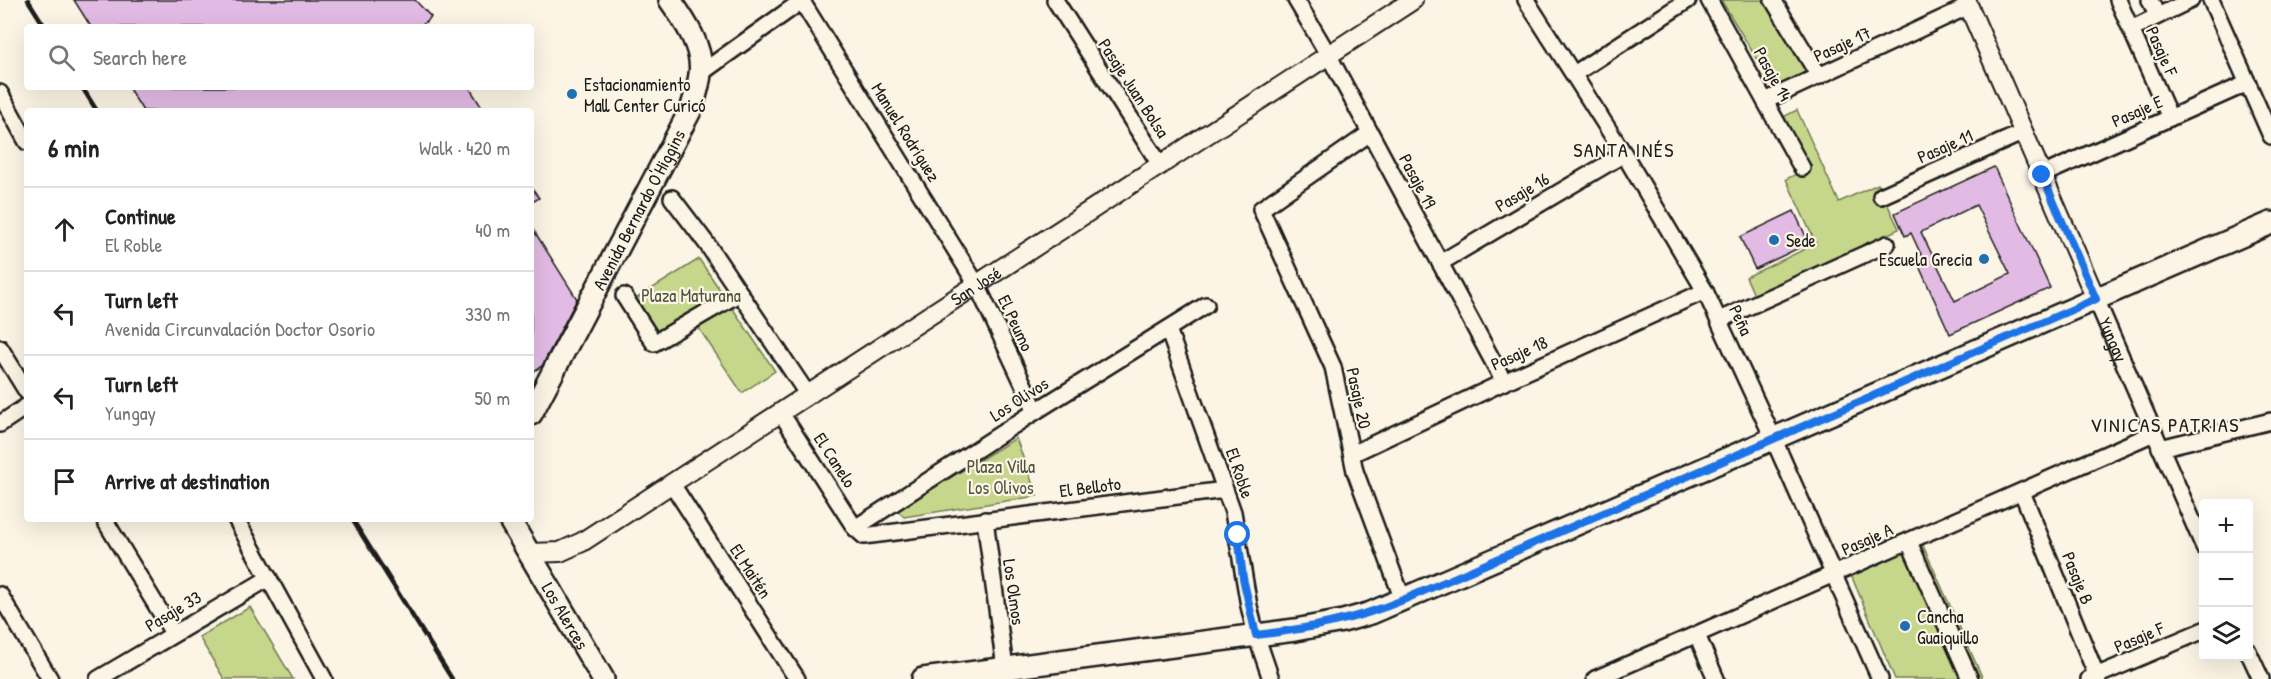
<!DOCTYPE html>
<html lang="en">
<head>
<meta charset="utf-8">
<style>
	body { margin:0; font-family:"Patrick Hand",sans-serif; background:#f2f2f2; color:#222 }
	.controls { position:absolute; right:18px; bottom:18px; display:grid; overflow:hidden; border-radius:6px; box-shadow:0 6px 24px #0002 }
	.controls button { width:54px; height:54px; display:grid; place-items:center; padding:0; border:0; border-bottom:2px solid #e0e0e0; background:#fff; color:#222; font:30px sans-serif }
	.stop { position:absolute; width:18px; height:18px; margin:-14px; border:4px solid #1a73e8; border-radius:50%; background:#fff }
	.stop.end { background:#1a73e8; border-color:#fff; box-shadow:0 2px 6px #0008 }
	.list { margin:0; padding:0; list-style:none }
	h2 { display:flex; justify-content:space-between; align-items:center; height:78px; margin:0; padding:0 24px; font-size:26px }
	h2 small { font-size:20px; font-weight:400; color:#767676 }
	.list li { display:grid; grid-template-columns:39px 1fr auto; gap:18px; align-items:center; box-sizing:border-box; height:84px; padding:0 24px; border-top:2px solid #e0e0e0 }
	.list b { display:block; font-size:22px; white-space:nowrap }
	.list p { margin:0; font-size:20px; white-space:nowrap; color:#767676 }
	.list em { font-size:20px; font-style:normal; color:#767676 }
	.icon { flex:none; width:33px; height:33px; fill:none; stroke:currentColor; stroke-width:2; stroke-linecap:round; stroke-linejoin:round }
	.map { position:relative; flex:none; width:2271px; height:679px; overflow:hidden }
	.search { position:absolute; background:#fff; box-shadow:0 6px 24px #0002; left:24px; top:24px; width:510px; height:66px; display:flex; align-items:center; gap:15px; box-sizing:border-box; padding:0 21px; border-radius:6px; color:#767676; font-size:22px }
	.panel { position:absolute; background:#fff; box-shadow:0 6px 24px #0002; left:24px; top:108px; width:510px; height:414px; border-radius:6px }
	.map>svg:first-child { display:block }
	.green { fill:#c6d78b; stroke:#717a54; stroke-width:1.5 }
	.building { fill:#e2bbe4; stroke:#1c1c1c; stroke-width:1.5; fill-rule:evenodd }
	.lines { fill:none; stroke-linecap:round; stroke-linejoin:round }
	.minor-casing { stroke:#1c1c1c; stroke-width:20 }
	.tertiary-casing { stroke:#1c1c1c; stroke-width:22 }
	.secondary-casing { stroke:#1c1c1c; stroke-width:26 }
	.minor { stroke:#fcf5e5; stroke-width:15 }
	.tertiary { stroke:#fcf5e5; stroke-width:18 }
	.secondary { stroke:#fcf5e5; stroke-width:21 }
	.rail { stroke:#1c1c1c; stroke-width:4.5 }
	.route { stroke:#1a73e8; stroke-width:8 }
	.poi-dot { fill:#1f6fb2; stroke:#fcf5e5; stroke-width:2 }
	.labels { text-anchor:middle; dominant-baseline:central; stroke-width:4.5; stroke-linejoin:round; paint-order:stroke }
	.street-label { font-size:18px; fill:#1c1c1c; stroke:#fcf5e5 }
	.poi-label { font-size:18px; fill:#1c1c1c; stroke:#fcf5e5; text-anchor:start }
	.park-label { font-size:18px; fill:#4f543d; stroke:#fcf5e5 }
	.neighbourhood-label { font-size:20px; letter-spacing:1.5px; fill:#1c1c1c; stroke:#fcf5e5 }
</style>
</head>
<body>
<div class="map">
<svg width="2271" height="679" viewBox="0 0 2271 679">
	<rect width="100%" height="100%" fill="#fcf5e5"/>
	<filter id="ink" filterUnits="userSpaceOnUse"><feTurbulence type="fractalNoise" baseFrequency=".0167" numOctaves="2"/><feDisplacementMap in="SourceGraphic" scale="12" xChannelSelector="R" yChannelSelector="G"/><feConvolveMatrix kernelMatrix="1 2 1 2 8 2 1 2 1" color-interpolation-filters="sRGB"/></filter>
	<g filter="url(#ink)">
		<!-- green -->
		<g class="green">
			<polygon points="1721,0 1763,0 1806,71 1775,89"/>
			<polygon points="1797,110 1839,202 1878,184 1899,229 1755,297 1746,277 1816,244 1786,179 1807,169 1783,117"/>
			<polygon points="699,259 775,371 742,393 694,321 660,341 634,300"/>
			<polygon points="1016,438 1037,496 904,517 897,510"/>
			<polygon points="1921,541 1983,679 1895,679 1851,575"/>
			<polygon points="250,607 293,679 224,679 199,637"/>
		</g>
		<!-- building -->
		<g class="building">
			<polygon points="74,0 415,0 431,17 420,27 91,27"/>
			<polygon points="128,87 469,87 484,111 143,111"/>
			<path d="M1994,167L2050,288L1950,334L1919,266L1925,263L1911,233L1905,236L1895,213ZM1976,205L2010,274L1955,301L1921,232Z"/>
			<polygon points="531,186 539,198 531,203"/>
			<polygon points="1794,211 1809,243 1755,269 1740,237"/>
			<polygon points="531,226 577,299 542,366 531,373"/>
		</g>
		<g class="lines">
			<!-- minor casing -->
			<g class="minor-casing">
				<g id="minor">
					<polyline points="801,0 977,285 1036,411"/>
					<polyline points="1055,0 1161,166"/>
					<polyline points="1296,0 1329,56 1504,382"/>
					<polyline points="1526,0 1624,154 1705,291 1774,440 1880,679"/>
					<polyline points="1709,0 1802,168"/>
					<polyline points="1773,0 1819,76"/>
					<polyline points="2118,0 2170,118"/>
					<polyline points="2150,0 2157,16"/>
					<polyline points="2211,0 2271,136"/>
					<polyline points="2131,29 2191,0"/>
					<polyline points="701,73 803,0"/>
					<polyline points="1574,74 1688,0"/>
					<polyline points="0,93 27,142"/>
					<polyline points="1765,101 1969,6"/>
					<polyline points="1370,133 1261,209 1333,367 1355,471 1403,600"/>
					<polyline points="2042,175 2248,83"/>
					<polyline points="1881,196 2024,132"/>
					<polyline points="672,198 707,244 808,395"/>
					<polyline points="1440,263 1624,154"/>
					<polyline points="624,296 654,343 740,293"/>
					<path id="s1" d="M2096,299L2204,547"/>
					<polyline points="1719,320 1887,244"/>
					<polyline points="1168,329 1233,512 1249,606 1256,635 1271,679"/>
					<polyline points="0,348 27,392"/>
					<polyline points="781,413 855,528 864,536 1225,490"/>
					<polyline points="0,424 27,406"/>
					<polyline points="2160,448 2271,421"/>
					<polyline points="1352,454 1504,382 1705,291"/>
					<polyline points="672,484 797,679"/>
					<polyline points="2022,492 2098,679"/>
					<polyline points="104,519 173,633"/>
					<polyline points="236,519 324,679"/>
					<polyline points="985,520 1005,668"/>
					<polyline points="855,528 1036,411 1206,305"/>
					<polyline points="1909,542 1970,679"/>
					<polyline points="0,595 50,679"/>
					<polyline points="1697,635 1716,679"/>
					<polyline points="2248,651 2261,679"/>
					<polyline points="98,679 269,578"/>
					<polyline points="1595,679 2154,433"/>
					<polyline points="2089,679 2204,630"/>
				</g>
			</g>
			<!-- tertiary casing -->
			<g class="tertiary-casing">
				<g id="tertiary">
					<polyline points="1966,0 2096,299"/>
					<path id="s2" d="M530,553L560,552L582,542L1413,0"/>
				</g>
			</g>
			<!-- secondary casing -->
			<g class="secondary-casing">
				<g id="secondary">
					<path id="s3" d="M531,414L692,107C695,96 699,85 700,74C704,48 684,20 670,0"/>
					<path id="s4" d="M509,519L603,679"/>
					<polyline points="923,679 1295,630 1343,621 1371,613 2271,223"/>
				</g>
			</g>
			<!-- minor -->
			<use href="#minor" class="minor"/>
			<!-- tertiary -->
			<use href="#tertiary" class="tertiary"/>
			<!-- secondary -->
			<use href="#secondary" class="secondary"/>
			<!-- rail -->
			<g class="rail">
				<polyline points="28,0 45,27"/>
				<polyline points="82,87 97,111"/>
				<polyline points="352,519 452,679"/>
			</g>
		</g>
	</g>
	<g class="lines" filter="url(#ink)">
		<!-- route -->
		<path class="route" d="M1238,535L1243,578L1256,635C1307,629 1355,620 1403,600L2096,299L2042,175"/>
	</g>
	<!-- markers -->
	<g class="poi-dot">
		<circle cx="572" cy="94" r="6"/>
		<circle cx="1774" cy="240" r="6"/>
		<circle cx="1984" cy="259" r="6"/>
		<circle cx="1905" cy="626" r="6"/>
	</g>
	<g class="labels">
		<!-- street labels -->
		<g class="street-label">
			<text transform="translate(1842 44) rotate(-25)">Pasaje 17</text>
			<text transform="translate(2162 51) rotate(66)">Pasaje F</text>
			<text transform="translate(1773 74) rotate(61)">Pasaje 14</text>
			<text transform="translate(1134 88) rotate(57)">Pasaje Juan Bolsa</text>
			<text transform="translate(2137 111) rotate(-24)">Pasaje E</text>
			<text transform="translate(906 132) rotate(58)">Manuel Rodríguez</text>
			<text transform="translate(1945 146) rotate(-24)">Pasaje 11</text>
			<text transform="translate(1418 181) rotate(62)">Pasaje 19</text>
			<text transform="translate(1522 192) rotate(-31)">Pasaje 16</text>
			<text stroke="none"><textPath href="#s3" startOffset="231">Avenida Bernardo O'Higgins</textPath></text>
			<text stroke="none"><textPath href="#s2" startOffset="524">San José</textPath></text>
			<text transform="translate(1741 320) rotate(65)">Peña</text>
			<text transform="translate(1016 323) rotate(65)">El Peumo</text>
			<text stroke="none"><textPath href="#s1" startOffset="44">Yungay</textPath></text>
			<text transform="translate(1519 353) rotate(-24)">Pasaje 18</text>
			<text transform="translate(1359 398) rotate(78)">Pasaje 20</text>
			<text transform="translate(1019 399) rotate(-33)">Los Olivos</text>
			<text transform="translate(835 460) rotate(57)">El Canelo</text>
			<text transform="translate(1240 473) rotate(71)">El Roble</text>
			<text transform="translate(1090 487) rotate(-7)">El Belloto</text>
			<text transform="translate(1867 539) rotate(-24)">Pasaje A</text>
			<text transform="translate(751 571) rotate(57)">El Maitén</text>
			<text transform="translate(2078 578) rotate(68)">Pasaje B</text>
			<text transform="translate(1014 592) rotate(82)">Los Olmos</text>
			<text transform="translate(173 611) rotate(-31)">Pasaje 33</text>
			<text stroke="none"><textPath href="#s4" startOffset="112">Los Alerces</textPath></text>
			<text transform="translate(2139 637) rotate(-23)">Pasaje F</text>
		</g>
		<!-- poi labels -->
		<g class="poi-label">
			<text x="584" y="84">Estacionamiento<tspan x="584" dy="21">Mall Center Curicó</tspan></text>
			<text x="1786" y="240">Sede</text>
			<text x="1972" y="259" text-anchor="end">Escuela Grecia</text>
			<text x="1917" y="616">Cancha<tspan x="1917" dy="21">Guaiquillo</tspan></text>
		</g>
		<!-- park labels -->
		<g class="park-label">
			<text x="691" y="295">Plaza Maturana</text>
			<text x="1001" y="466">Plaza Villa<tspan x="1001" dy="21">Los Olivos</tspan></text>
		</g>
		<!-- neighbourhood labels -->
		<g class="neighbourhood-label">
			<text x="1624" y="149">SANTA INÉS</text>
			<text x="2165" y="424">VINICAS PATRIAS</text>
		</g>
	</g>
</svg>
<div class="controls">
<button>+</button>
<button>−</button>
<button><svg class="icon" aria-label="layers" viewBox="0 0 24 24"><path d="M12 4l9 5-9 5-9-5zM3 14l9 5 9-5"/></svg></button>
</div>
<div class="stop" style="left:1238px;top:535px"></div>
<div class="stop end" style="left:2042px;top:175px"></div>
<div class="search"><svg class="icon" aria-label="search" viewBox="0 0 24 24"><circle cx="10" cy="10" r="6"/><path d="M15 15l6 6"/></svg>Search here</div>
<section class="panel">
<h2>6 min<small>Walk · 420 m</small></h2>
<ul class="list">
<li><svg class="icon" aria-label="ahead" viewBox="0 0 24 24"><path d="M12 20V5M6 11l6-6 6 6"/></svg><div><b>Continue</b><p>El Roble</p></div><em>40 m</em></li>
<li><svg class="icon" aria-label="left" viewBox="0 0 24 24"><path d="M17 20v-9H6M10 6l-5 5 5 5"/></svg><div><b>Turn left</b><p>Avenida Circunvalación Doctor Osorio</p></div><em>330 m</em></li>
<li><svg class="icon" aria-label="left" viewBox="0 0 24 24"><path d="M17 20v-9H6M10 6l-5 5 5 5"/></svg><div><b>Turn left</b><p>Yungay</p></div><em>50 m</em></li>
<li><svg class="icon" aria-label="arrive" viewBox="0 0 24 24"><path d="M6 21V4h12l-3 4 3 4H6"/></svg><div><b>Arrive at destination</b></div></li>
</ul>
</section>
</div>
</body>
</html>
